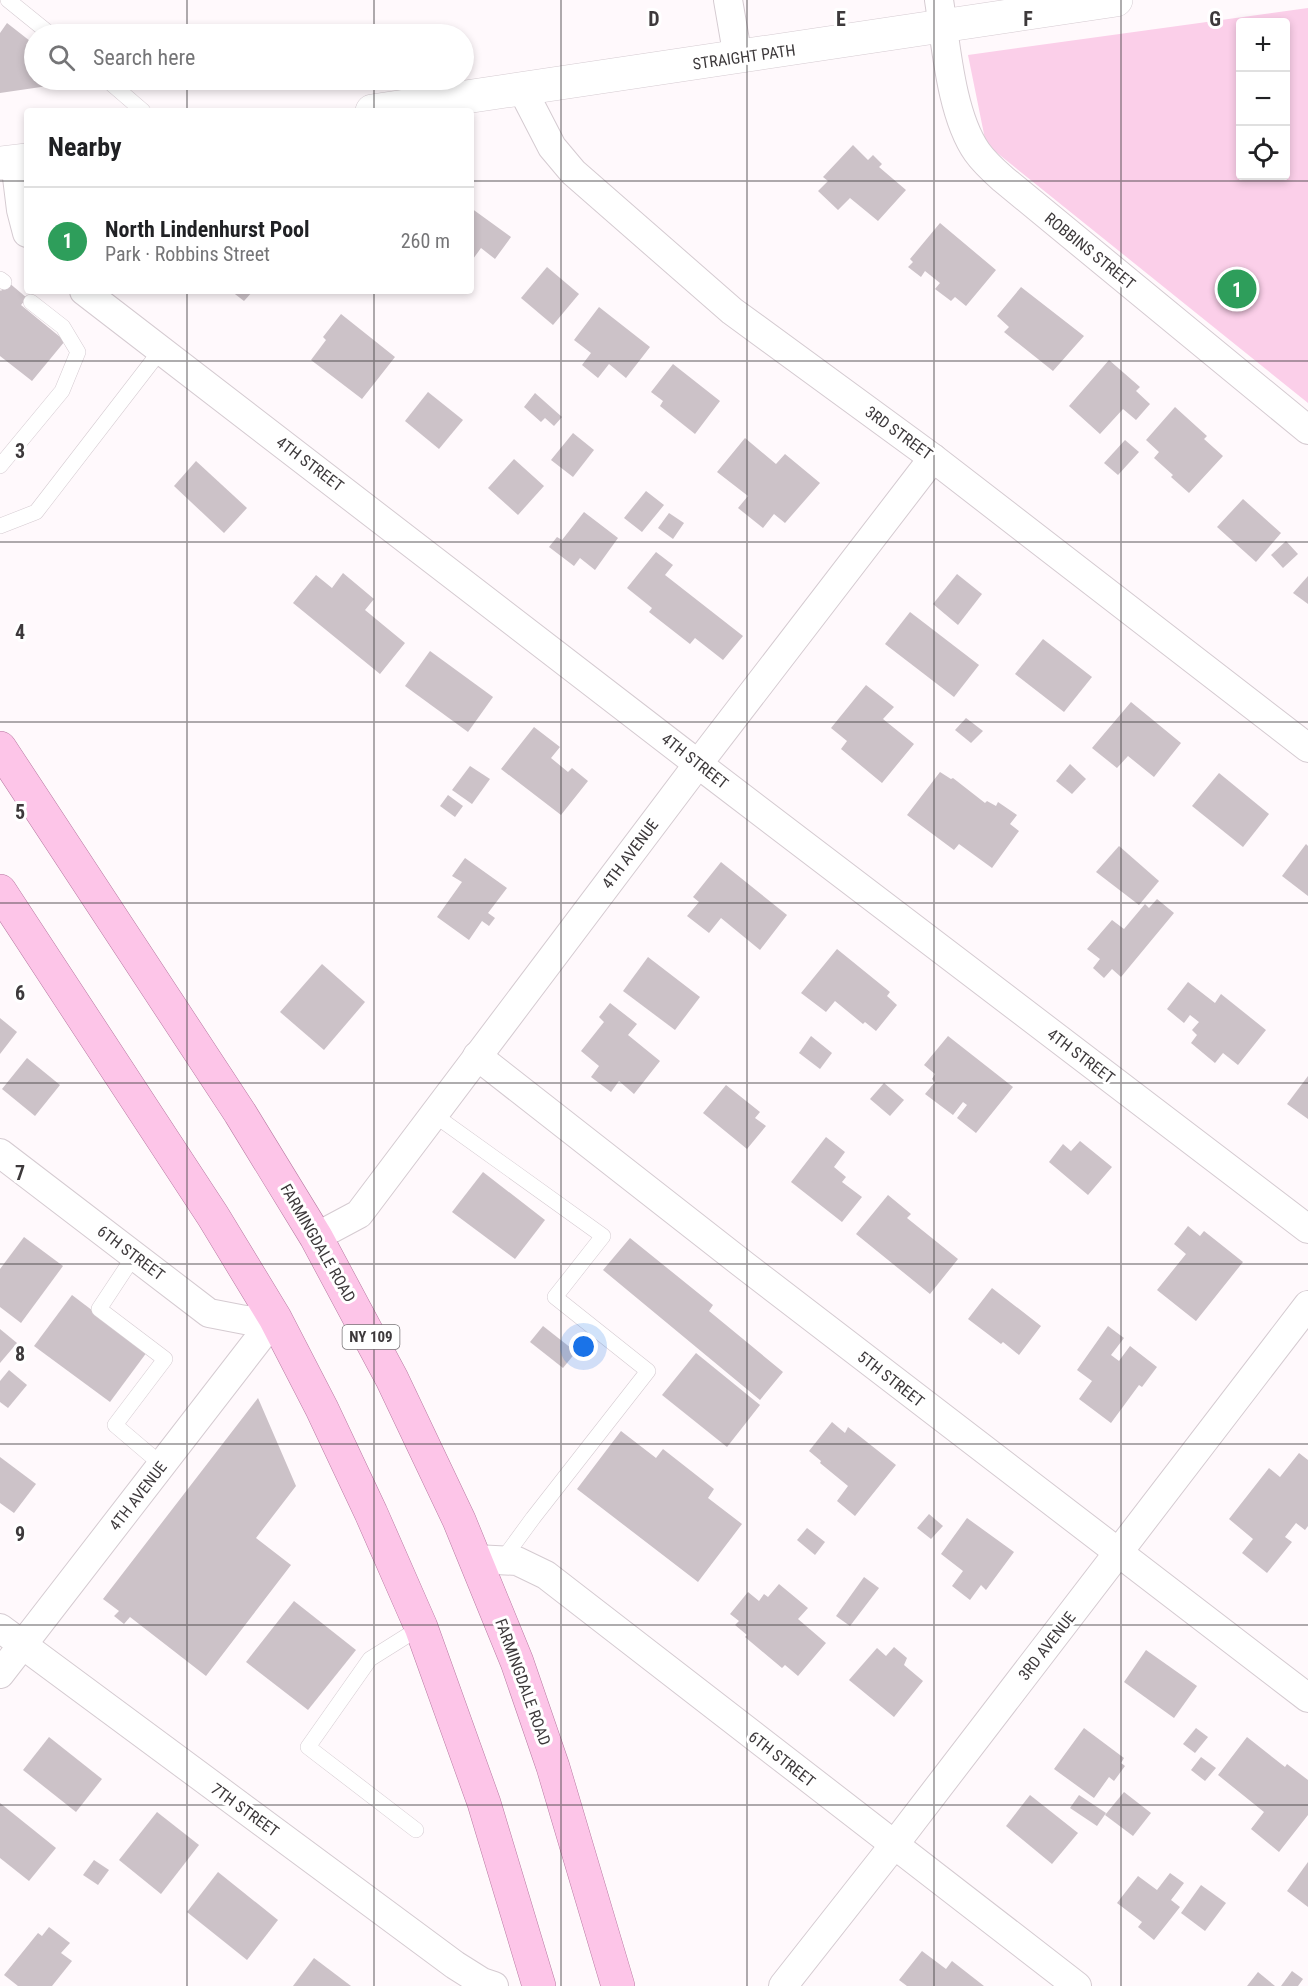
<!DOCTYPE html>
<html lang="en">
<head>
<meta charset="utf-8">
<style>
	body { margin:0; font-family:"Roboto Condensed",sans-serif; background:#f2f2f2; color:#202124 }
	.controls { position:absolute; right:18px; top:18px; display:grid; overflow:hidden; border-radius:6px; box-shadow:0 3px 9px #0003 }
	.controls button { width:54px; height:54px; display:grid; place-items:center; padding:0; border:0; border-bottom:2px solid #e0e0e0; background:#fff; color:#202124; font:30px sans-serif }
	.you { position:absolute; left:584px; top:1347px; width:21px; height:21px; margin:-15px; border:4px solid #fff; border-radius:50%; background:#1a73e8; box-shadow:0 0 0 9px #1a73e833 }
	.badge { display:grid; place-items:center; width:39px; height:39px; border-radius:50%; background:#d93025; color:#fff; font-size:20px; font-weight:700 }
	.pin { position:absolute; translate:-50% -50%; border:3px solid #fff; box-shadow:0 2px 6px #0006 }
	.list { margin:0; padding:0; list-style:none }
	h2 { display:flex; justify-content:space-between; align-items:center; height:78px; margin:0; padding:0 24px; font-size:26px }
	h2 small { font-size:20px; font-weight:400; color:#757577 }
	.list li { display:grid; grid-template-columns:39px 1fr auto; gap:18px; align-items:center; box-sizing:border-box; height:108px; padding:0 24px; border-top:2px solid #e0e0e0 }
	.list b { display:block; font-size:22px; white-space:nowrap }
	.list p { margin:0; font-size:20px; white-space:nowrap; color:#757577 }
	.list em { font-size:20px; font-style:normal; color:#757577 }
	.icon { flex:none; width:33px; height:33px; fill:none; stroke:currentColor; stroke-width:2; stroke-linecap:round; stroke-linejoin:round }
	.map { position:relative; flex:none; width:1308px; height:1986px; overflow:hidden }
	.search { position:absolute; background:#fff; box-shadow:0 3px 9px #0003; left:24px; top:24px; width:450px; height:66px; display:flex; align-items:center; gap:15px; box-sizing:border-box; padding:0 21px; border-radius:33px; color:#757577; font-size:22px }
	.panel { position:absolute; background:#fff; box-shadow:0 3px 9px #0003; left:24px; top:108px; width:450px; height:186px; border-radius:6px }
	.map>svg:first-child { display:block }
	.green { fill:#fbcfe9; fill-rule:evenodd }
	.building { fill:#ccc2c8 }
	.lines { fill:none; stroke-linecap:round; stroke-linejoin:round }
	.lane-casing { stroke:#d5cbd1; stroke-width:16 }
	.street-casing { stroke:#d5cbd1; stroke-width:30 }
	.secondary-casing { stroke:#d5cbd1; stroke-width:34 }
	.primary-casing { stroke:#b87ba2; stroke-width:34 }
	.lane { stroke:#fff; stroke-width:15 }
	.street { stroke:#fff; stroke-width:28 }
	.secondary { stroke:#fff; stroke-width:33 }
	.primary { stroke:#fdc5e8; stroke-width:33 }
	.grid { fill:none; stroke:#3d393b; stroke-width:1.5; stroke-opacity:0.55 }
	.labels { text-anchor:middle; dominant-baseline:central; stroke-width:6; stroke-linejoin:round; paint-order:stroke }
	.shield { fill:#fff; stroke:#777476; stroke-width:1.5 }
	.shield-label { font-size:15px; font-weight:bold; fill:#3d393b }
	.street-label { font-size:16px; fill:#3d393b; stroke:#fff }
	.grid-label { font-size:20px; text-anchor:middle; font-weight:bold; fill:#3d393b; stroke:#fff; stroke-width:6; stroke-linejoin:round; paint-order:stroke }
</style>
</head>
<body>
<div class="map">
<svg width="1308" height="1986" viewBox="0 0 1308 1986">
	<rect width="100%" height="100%" fill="#fff9fc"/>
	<!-- green -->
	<path class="green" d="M1308,8V403L986,144L968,55ZM1240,22H1286V176H1240Z"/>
	<!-- building -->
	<g class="building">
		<polygon points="7,23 30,41 34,36 34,80 77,80 75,82 0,93 0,33"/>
		<polygon points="853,145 868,160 873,155 882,164 879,167 906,190 878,221 850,198 838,210 818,191 828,181 823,177"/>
		<polygon points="471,208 511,237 495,259 481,248 473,259 471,258"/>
		<polygon points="940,223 996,270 966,306 955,297 951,301 935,289 940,283 925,271 921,277 908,267 913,262 910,259"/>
		<polygon points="547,267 579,294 553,325 521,298"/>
		<polygon points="8,282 27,298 21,305 65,341 32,381 0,356 0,290 1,291"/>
		<polygon points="1021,287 1084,336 1053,371 1004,332 1009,327 997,316"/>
		<polygon points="231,291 253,291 244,301"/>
		<polygon points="599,307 650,347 626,378 609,364 598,378 582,365 591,353 574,340"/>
		<polygon points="341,314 395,357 362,399 311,360 326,340 323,337"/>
		<polygon points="1109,360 1140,387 1136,391 1150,404 1136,420 1123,409 1100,434 1069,406"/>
		<polygon points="673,364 720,401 695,434 660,406 663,401 651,392"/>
		<polygon points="428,392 463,420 439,449 405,421"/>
		<polygon points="535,393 562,417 554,426 545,418 541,422 524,407"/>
		<polygon points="1175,407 1207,436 1204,439 1223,456 1189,493 1171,477 1173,475 1154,458 1159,452 1146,440"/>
		<polygon points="573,433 594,450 573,477 551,460"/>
		<polygon points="745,438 776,464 785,454 820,483 785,523 774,514 763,528 738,508 748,496 717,472"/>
		<polygon points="1125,440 1139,452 1118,475 1104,463"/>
		<polygon points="514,459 544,486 518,515 488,488"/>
		<polygon points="196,461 247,508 224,533 174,486"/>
		<polygon points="646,491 664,505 642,532 624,518"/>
		<polygon points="1243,499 1281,533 1256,562 1217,527"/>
		<polygon points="584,512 618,538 595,570 580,558 574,566 549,547 557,537 562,540"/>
		<polygon points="669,513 684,523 673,539 658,528"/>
		<polygon points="1286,541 1298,554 1283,568 1271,555"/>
		<polygon points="656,552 673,565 665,575 743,636 723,660 695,638 690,644 649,612 652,608 627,588"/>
		<polygon points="343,573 374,599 365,610 405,643 380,674 293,603 316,575 332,588"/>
		<polygon points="957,574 982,594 958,625 933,604"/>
		<polygon points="1308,576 1308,604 1293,593"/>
		<polygon points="910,612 979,665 954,697 885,644"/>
		<polygon points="1043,639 1092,677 1064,712 1015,674"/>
		<polygon points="430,651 493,697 468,732 405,686"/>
		<polygon points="866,685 894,707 883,719 914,744 882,783 841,749 847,741 831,728"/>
		<polygon points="1131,702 1181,743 1154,777 1128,756 1117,768 1092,748"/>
		<polygon points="966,718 983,731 971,743 955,730"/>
		<polygon points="534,727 560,747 551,758 568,772 572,768 588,781 561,815 501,769"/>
		<polygon points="1070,764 1086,779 1072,794 1056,781"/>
		<polygon points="470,766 490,779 472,804 452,790"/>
		<polygon points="940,772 951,779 953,778 985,803 987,801 996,806 998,802 1017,815 1010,824 1019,831 992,868 959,844 954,850 907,815"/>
		<polygon points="1219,773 1269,814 1243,847 1192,806"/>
		<polygon points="448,795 463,806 455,817 440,806"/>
		<polygon points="1306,844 1308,846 1308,896 1282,876"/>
		<polygon points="1119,846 1159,881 1139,905 1096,872"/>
		<polygon points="465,858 507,888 488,913 495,918 489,926 482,921 469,940 437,917 462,882 452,876"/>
		<polygon points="721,862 787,915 760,950 721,918 709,933 687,916 699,902 693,897"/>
		<polygon points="1157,899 1174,913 1121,977 1112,969 1104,978 1093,968 1100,959 1087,949 1112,920 1124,929 1145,904 1149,908"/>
		<polygon points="837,949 890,992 887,996 897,1005 876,1031 865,1022 863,1024 835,1001 826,1012 801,993"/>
		<polygon points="648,957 700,997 675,1030 623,991"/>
		<polygon points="322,964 365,1002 324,1050 280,1012"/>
		<polygon points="1188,982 1215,1003 1221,994 1266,1030 1238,1065 1223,1053 1215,1063 1191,1043 1197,1035 1192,1030 1199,1022 1190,1015 1184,1023 1167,1009"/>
		<polygon points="610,1003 637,1024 628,1035 660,1061 634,1094 619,1081 611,1092 591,1077 599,1066 581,1051 604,1022 599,1017"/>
		<polygon points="0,1018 17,1032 0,1054"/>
		<polygon points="811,1036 832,1053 820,1069 799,1053"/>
		<polygon points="948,1036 1013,1087 976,1133 957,1118 967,1105 963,1102 953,1115 925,1094 935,1082 932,1079 935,1074 924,1065"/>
		<polygon points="27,1058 60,1085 35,1116 2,1089"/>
		<polygon points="1308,1076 1308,1119 1287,1104"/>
		<polygon points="884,1083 904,1100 890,1116 870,1099"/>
		<polygon points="726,1085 760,1112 755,1118 766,1126 747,1149 703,1113"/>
		<polygon points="826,1137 845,1152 834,1167 846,1177 842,1182 862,1197 842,1222 791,1182"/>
		<polygon points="1080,1141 1112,1167 1088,1195 1049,1162 1063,1144 1071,1151"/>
		<polygon points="483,1172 545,1220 515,1259 452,1212"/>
		<polygon points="888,1195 911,1214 907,1218 958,1259 930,1294 856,1234"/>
		<polygon points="1188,1226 1200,1236 1204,1231 1243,1262 1196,1321 1157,1290 1186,1254 1174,1244"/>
		<polygon points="24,1237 63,1266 21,1323 0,1307 0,1269"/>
		<polygon points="630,1238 713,1305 709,1311 783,1372 760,1400 603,1270"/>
		<polygon points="992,1288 1041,1326 1019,1355 1003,1342 1001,1344 968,1319"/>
		<polygon points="72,1295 147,1352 110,1402 34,1346"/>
		<polygon points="543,1326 576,1352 563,1368 530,1342"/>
		<polygon points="1108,1326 1124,1338 1111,1355 1119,1361 1130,1346 1157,1367 1142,1387 1139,1385 1111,1423 1079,1399 1092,1381 1077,1370"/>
		<polygon points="0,1329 17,1343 0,1363"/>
		<polygon points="696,1353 760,1405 727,1447 662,1395"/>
		<polygon points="9,1370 27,1385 8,1408 0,1402 0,1381"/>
		<polygon points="258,1398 296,1486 256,1538 291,1565 206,1676 130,1617 124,1624 114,1616 119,1611 103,1599"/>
		<polygon points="832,1422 845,1433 848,1427 896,1465 855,1516 837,1501 848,1486 820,1463 821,1461 809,1451"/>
		<polygon points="621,1431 656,1458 663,1449 714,1489 708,1498 742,1524 698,1582 577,1489"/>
		<polygon points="1299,1453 1308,1460 1308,1526 1305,1530 1296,1523 1285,1537 1292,1542 1267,1573 1242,1553 1253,1539 1229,1519 1269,1468 1280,1477"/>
		<polygon points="0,1457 36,1484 14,1513 0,1503"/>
		<polygon points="929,1514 943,1526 931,1539 917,1528"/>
		<polygon points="967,1518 1014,1552 986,1590 981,1585 970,1600 952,1586 963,1571 941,1554"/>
		<polygon points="807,1528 825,1542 815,1555 797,1540"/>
		<polygon points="864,1577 879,1588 850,1626 836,1616"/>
		<polygon points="779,1584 808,1608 798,1619 826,1643 798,1676 785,1665 782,1668 745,1637 747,1635 735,1625 739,1621 730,1614 748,1592 759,1601 764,1594 768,1597"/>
		<polygon points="294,1601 356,1650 308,1710 246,1662"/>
		<polygon points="894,1647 907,1658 904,1665 923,1681 894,1717 849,1680 877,1648 886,1656"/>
		<polygon points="1146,1650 1197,1686 1174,1718 1124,1682"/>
		<polygon points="1084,1728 1124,1758 1121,1763 1125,1766 1114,1781 1109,1777 1094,1798 1054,1769"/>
		<polygon points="1196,1728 1208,1737 1195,1753 1183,1744"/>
		<polygon points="49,1737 102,1779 76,1812 23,1770"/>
		<polygon points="1247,1737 1285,1767 1287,1764 1308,1780 1308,1815 1279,1852 1251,1829 1264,1812 1218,1775"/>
		<polygon points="1201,1757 1216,1768 1205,1781 1191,1770"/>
		<polygon points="1124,1792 1151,1813 1133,1836 1105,1815"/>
		<polygon points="1030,1795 1078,1833 1052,1864 1006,1826"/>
		<polygon points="1079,1795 1106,1813 1097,1826 1070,1808"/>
		<polygon points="0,1803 56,1848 29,1881 0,1858"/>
		<polygon points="157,1812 199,1845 161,1894 119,1860"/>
		<polygon points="94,1860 109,1870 98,1885 83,1875"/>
		<polygon points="1308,1862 1308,1907 1287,1891"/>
		<polygon points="218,1872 278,1920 247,1960 187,1912"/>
		<polygon points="1170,1873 1184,1883 1171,1900 1180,1907 1154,1940 1138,1927 1142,1922 1117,1903 1138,1876 1157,1890"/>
		<polygon points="1201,1885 1226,1903 1205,1931 1181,1913"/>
		<polygon points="49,1927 70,1943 61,1953 72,1961 52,1986 18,1986 4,1975 38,1933 42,1936"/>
		<polygon points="922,1951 946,1969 952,1961 984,1986 907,1986 899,1980"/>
		<polygon points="314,1958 351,1986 293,1986"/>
		<polygon points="1292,1971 1303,1979 1298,1986 1281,1986"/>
		<polygon points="1258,1972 1275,1986 1247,1986"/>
	</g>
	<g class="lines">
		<!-- lane casing -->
		<g class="lane-casing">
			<g id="lane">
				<polyline points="8,0 50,34"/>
				<polyline points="107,80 143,111"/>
				<polyline points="0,279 4,282"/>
				<polyline points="0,466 62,391 78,352 63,327 31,302"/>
				<polyline points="0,526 36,512 161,350"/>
				<polyline points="433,1114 603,1236 555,1297 648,1371 533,1518 503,1559"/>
				<polyline points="134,1256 99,1309 165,1359 115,1425 162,1465"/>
				<polyline points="416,1830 308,1747 370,1659 421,1627"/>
			</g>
		</g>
		<!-- street casing -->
		<g class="street-casing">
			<g id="street">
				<polyline points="728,0 738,58"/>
				<path d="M939,0C946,45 951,115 977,152C984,162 994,171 1003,179L1308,430"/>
				<polyline points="522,89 552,147 573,172 732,311 933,458 1308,748"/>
				<polyline points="15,161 21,210 27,233"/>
				<polyline points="84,291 698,764 1308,1229"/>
				<polyline points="477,1056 744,1265 1308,1698"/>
				<polyline points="0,1153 209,1313 245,1320 275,1318"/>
				<polyline points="316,1237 359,1214 698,764 933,458"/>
				<polyline points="475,1559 517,1561 546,1575 1077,1986"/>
				<polyline points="0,1628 455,1965 482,1982 494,1986"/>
				<polyline points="0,1674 275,1318"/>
				<polyline points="783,1986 894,1845 1308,1305"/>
			</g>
		</g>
		<!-- secondary casing -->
		<g class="secondary-casing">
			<g id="secondary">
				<polyline points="372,111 1116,0"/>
				<polyline points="0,163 27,160"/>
			</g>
		</g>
		<!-- primary casing -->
		<g class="primary-casing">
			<g id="primary">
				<polyline points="0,748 240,1113 316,1237 392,1379 459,1520 517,1662 553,1767 618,1986"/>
				<polyline points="0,891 213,1216 275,1318 322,1409 371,1513 421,1627 484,1803 539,1986"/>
			</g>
		</g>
		<!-- lane -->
		<use href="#lane" class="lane"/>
		<!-- street -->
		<use href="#street" class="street"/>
		<!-- secondary -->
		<use href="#secondary" class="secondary"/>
		<!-- primary -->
		<use href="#primary" class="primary"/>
	</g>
	<!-- grid -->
	<path class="grid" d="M187,0V34M374,0V34M561,0V1986M747,0V1986M934,0V1986M1121,0V1986M187,80V111M374,80V111M0,181H27M471,181H1308M187,291V1986M374,291V1986M0,361H1308M0,542H1308M0,722H1308M0,903H1308M0,1083H1308M0,1264H1308M0,1444H1308M0,1625H1308M0,1805H1308"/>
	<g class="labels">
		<!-- shield labels -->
		<rect class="shield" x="342.5" y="1325" width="57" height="24" rx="4.5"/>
		<g class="shield-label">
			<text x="371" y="1337">NY 109</text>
		</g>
		<!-- street labels -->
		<g class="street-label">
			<text transform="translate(744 57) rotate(-8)">STRAIGHT PATH</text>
			<text transform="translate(1090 251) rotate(39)">ROBBINS STREET</text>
			<text transform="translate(899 433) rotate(36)">3RD STREET</text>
			<text transform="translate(310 464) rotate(37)">4TH STREET</text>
			<text transform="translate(695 761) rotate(38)">4TH STREET</text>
			<text transform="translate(630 854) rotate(-53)">4TH AVENUE</text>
			<text transform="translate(1081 1056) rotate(37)">4TH STREET</text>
			<text transform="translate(318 1243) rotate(60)">FARMINGDALE ROAD</text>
			<text transform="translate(131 1253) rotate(37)">6TH STREET</text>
			<text transform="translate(891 1379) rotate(38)">5TH STREET</text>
			<text transform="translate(138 1496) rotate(-52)">4TH AVENUE</text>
			<text transform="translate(1047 1646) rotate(-52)">3RD AVENUE</text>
			<text transform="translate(523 1682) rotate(70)">FARMINGDALE ROAD</text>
			<text transform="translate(782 1759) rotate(38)">6TH STREET</text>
			<text transform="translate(245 1810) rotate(36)">7TH STREET</text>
		</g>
	</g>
	<g class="grid-label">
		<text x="654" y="26">D</text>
		<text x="841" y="26">E</text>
		<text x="1028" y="26">F</text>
		<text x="1215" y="26">G</text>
		<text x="20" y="458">3</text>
		<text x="20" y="639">4</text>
		<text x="20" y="819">5</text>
		<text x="20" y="1000">6</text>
		<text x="20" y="1180">7</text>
		<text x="20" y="1361">8</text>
		<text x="20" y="1541">9</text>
	</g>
</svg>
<div class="controls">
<button>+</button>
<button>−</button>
<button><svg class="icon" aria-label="locate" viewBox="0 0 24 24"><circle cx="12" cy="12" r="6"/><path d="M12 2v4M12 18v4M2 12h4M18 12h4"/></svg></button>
</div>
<div class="you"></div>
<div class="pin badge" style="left:1237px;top:289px;background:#2e9e5b">1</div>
<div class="search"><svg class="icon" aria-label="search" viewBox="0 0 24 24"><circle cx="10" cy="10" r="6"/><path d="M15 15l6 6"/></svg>Search here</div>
<section class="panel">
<h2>Nearby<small></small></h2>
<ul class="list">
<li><span class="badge" style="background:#2e9e5b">1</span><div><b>North Lindenhurst Pool</b><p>Park · Robbins Street</p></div><em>260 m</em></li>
</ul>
</section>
</div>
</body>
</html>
